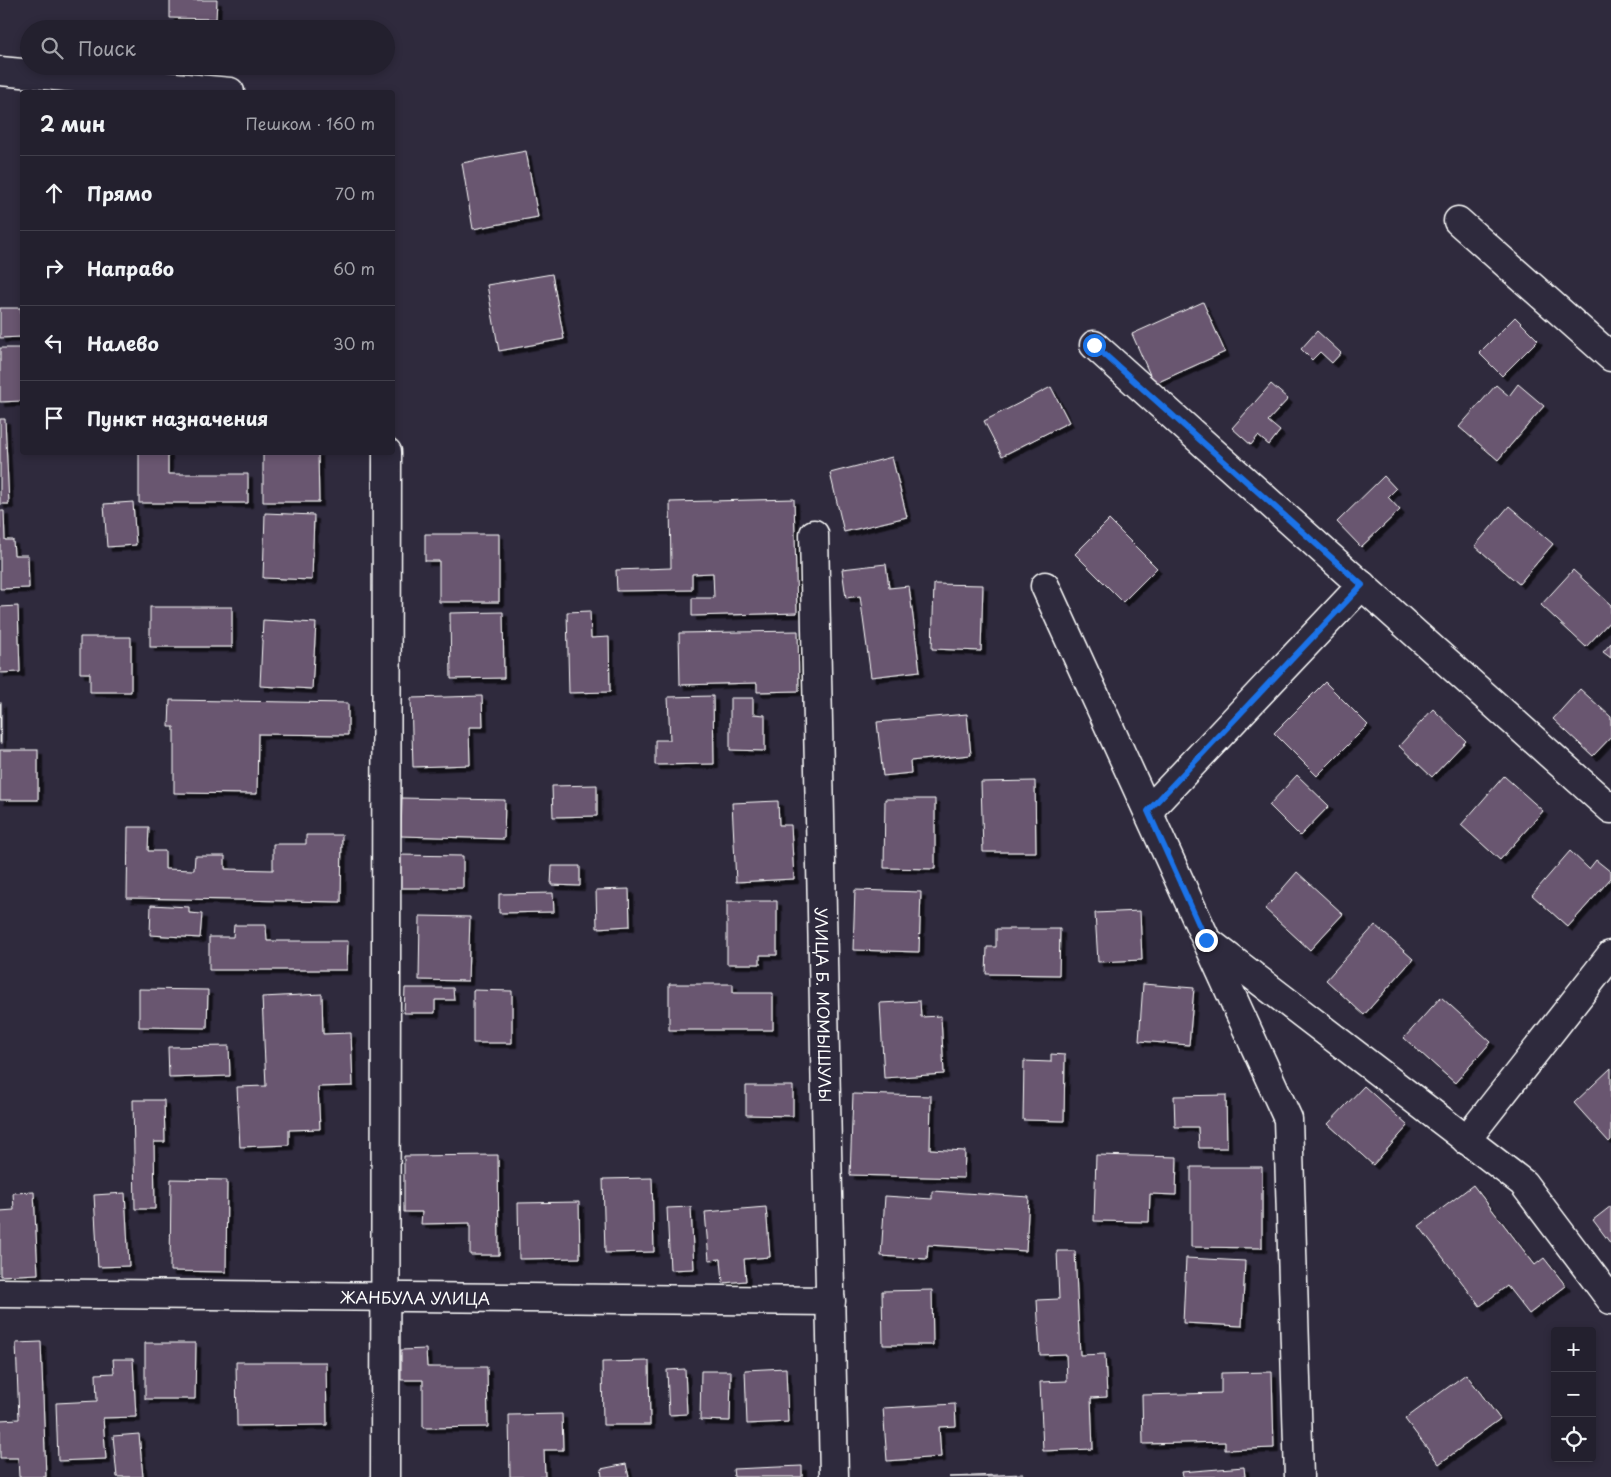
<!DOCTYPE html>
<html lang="ru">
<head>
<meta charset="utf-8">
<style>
	body { margin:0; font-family:"Playpen Sans",sans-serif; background:#2f2d3a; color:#f1f3f6 }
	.controls { position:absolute; right:15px; bottom:15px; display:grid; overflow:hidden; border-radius:5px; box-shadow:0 2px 8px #0003 }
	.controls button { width:45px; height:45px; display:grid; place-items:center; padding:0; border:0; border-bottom:1px solid #403e4a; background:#23202e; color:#f1f3f6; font:25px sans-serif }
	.stop { position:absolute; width:15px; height:15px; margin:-11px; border:4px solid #1a73e8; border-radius:50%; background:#fff }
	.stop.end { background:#1a73e8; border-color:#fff; box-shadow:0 1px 5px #0008 }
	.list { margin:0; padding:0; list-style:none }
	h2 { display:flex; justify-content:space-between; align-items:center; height:65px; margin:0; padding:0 20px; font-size:21px }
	h2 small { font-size:16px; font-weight:400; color:#a3a3aa }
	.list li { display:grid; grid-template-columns:32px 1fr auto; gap:15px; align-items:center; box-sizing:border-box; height:75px; padding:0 20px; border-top:1px solid #403e4a }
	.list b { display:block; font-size:19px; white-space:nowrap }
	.list em { font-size:16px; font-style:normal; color:#a3a3aa }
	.icon { flex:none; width:28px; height:28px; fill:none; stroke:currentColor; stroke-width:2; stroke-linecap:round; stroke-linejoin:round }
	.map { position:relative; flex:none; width:1611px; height:1477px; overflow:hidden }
	.search { position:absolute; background:#23202e; box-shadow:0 2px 8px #0003; left:20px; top:20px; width:375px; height:55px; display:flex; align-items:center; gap:12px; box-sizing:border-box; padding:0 18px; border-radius:28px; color:#a3a3aa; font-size:19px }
	.panel { position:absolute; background:#23202e; box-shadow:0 2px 8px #0003; left:20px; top:90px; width:375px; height:365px; border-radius:5px }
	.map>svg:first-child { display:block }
	.building { fill:#69566f; stroke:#fff; filter:url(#shadow) }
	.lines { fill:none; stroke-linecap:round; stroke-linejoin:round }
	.minor-casing { stroke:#fff; stroke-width:31 }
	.minor { stroke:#2f2a3d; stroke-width:28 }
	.route { stroke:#1a73e8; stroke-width:6 }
	.labels { text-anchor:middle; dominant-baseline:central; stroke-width:4; stroke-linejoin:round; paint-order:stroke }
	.street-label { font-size:16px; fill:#fff; stroke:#2f2a3d }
</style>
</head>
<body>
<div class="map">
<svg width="1611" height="1477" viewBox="0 0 1611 1477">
	<defs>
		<filter id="shadow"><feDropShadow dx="4.5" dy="4.5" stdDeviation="0" flood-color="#0009"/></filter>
	</defs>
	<rect width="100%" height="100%" fill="#2f2a3d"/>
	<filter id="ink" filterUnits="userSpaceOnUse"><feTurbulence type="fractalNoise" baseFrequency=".02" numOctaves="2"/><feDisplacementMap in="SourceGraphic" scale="10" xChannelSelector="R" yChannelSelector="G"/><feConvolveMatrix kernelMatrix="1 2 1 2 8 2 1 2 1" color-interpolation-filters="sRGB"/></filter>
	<g filter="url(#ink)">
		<!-- building -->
		<g class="building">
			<polygon points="170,0 217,0 216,19 170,18"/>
			<polygon points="526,151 538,217 473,229 462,163"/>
			<polygon points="552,274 564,339 499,351 487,285"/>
			<polygon points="1203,302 1225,352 1154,384 1132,334"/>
			<polygon points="0,308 21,308 22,337 0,338"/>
			<polygon points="1515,317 1538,340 1502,376 1479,353"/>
			<polygon points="1317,331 1341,353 1332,363 1320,352 1312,360 1301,349"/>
			<polygon points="0,348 22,348 22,401 0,402"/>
			<polygon points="1271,384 1288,399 1268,421 1280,431 1269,445 1258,436 1251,445 1232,428"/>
			<polygon points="1518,384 1544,406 1498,460 1459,427 1496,385 1509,396"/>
			<polygon points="1051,387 1069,422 1002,456 984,421"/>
			<polygon points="0,419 5,419 9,504 0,504"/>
			<polygon points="139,452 168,452 168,474 248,474 248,503 139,503"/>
			<polygon points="263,452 318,452 319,502 263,502"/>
			<polygon points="892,457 907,517 844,532 830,473"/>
			<polygon points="1384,476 1396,489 1388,497 1400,510 1361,547 1337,522"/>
			<polygon points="794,499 797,613 692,616 692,598 714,598 713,573 692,574 692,590 617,591 616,570 671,568 670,502"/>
			<polygon points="133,502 136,545 107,547 104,504"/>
			<polygon points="1509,506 1553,544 1519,584 1475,546"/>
			<polygon points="0,511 4,511 5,540 13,540 14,555 28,555 29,588 0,589"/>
			<polygon points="265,513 314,515 312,580 263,578"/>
			<polygon points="1109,520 1157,568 1123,602 1075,554"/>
			<polygon points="425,534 499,534 499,602 439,602 439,561 425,561"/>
			<polygon points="886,564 889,588 909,586 920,671 871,677 860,596 846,598 842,569"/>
			<polygon points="1573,570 1611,605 1611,620 1586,647 1541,605"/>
			<polygon points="934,584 983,585 981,651 932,649"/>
			<polygon points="18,606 20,672 0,673 0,607"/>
			<rect x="150" y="607" width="82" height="40"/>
			<polygon points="590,611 591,638 609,637 610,692 569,693 567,612"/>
			<polygon points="503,612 504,678 451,679 450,613"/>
			<polygon points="263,620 316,623 312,689 260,686"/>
			<polygon points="798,631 799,691 757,692 757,683 680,685 679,633"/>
			<polygon points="80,637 131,637 131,692 90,692 90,673 80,673"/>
			<polygon points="1611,643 1611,658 1603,652"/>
			<polygon points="1325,682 1368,725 1317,776 1274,733"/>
			<polygon points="1580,689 1611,717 1611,737 1593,756 1553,719"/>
			<polygon points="482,696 483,727 469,727 470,765 413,767 411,698"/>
			<polygon points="713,696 714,764 655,765 655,740 670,740 668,697"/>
			<polygon points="730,698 753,698 753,714 765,715 765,751 730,750"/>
			<polygon points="170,700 348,703 348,735 258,734 257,794 174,793 174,727 169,727"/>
			<rect x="0" y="703" width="1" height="40"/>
			<polygon points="1433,709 1466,741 1432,777 1399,746"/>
			<polygon points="967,714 971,755 910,761 911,773 883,776 877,722"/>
			<rect x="0" y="750" width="38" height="50"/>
			<polygon points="1297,775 1329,806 1300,836 1269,805"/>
			<polygon points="1504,776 1543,811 1500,860 1461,825"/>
			<polygon points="1035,781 1036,852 983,852 981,782"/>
			<polygon points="597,785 597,816 553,817 552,786"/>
			<polygon points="402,798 505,800 504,839 401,836"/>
			<polygon points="885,799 935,799 935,869 884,868"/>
			<polygon points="778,801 779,825 791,825 794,879 736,882 732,803"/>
			<polygon points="128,827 149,827 148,851 165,851 165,869 194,870 195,856 225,856 225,869 273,870 273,844 306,844 306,835 342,835 341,902 127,898"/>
			<polygon points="1570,851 1589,869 1596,860 1611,872 1611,878 1568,927 1532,895"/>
			<polygon points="398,855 463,856 463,888 397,888"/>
			<polygon points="552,866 580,866 580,886 551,885"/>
			<polygon points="1297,872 1343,914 1310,950 1265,909"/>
			<polygon points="629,889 630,926 597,928 596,890"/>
			<polygon points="855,890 921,892 919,952 853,950"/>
			<polygon points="553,893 554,912 499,913 499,894"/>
			<polygon points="727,901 777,901 777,955 760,955 760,964 727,964"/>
			<polygon points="151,905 189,907 189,913 202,914 200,938 150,935"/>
			<polygon points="1140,911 1142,960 1098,962 1095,913"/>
			<polygon points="420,916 470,917 468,981 419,980"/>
			<polygon points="234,925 266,925 267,941 348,941 347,970 209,970 209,937 233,937"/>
			<polygon points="1375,925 1413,959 1364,1015 1326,980"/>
			<polygon points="996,929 1060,929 1059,975 986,974 987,947 996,947"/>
			<polygon points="669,984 733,984 733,993 773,993 773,1030 669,1030"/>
			<polygon points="1143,984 1194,988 1189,1045 1139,1041"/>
			<polygon points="405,988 453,988 454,1000 435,1000 435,1013 404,1013"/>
			<polygon points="139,989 208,990 207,1028 139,1027"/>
			<polygon points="473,990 512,991 512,1043 473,1043"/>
			<polygon points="322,994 323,1034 351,1033 353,1086 318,1087 320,1129 289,1130 289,1145 240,1147 237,1087 266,1086 262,997"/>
			<polygon points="1441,997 1491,1042 1455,1083 1404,1038"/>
			<polygon points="920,1001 921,1017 941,1016 944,1074 884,1078 880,1003"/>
			<polygon points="229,1046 230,1076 169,1078 168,1047"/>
			<polygon points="1051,1054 1065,1055 1064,1121 1023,1120 1024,1061 1051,1062"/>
			<polygon points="1611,1068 1611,1140 1609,1142 1574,1103"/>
			<polygon points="746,1086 793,1086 793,1116 746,1115"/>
			<polygon points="1364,1086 1408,1126 1373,1165 1328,1124"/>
			<polygon points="853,1094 931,1096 930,1149 965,1151 964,1178 850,1175"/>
			<polygon points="1226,1095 1227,1148 1199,1148 1198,1127 1175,1127 1174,1096"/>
			<polygon points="133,1100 164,1100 165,1142 154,1142 155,1209 135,1209"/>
			<polygon points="498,1155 499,1255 470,1255 470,1223 421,1224 422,1212 404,1212 404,1156"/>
			<polygon points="1096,1155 1177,1157 1176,1195 1150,1194 1149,1222 1094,1221"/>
			<polygon points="1191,1167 1262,1167 1262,1248 1191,1247"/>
			<polygon points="652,1178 654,1252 605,1253 603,1179"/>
			<polygon points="171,1179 227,1180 226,1272 170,1271"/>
			<polygon points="1473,1185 1535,1265 1544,1258 1566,1286 1529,1314 1507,1286 1480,1306 1419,1226"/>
			<polygon points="932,1191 1029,1197 1026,1251 928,1245 927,1259 881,1256 885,1196 932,1199"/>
			<polygon points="34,1192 38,1274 0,1276 0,1211 14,1210 13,1193"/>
			<polygon points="125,1193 129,1266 98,1267 94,1195"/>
			<polygon points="579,1202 580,1258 519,1259 518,1203"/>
			<polygon points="1611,1206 1611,1244 1593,1220"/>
			<polygon points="691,1207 694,1269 670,1270 667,1208"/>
			<polygon points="766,1207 770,1257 744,1259 746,1281 723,1283 721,1259 709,1260 705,1212"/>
			<polygon points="1057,1251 1075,1251 1080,1355 1105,1354 1107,1397 1091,1398 1093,1449 1043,1451 1040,1382 1067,1381 1066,1354 1040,1355 1037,1300 1059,1299"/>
			<polygon points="1186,1258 1245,1261 1242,1326 1183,1323"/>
			<polygon points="932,1290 933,1345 883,1345 882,1291"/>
			<polygon points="41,1342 46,1477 19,1477 18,1458 0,1458 0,1420 19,1419 16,1343"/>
			<polygon points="145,1343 196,1343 195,1399 145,1399"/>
			<polygon points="426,1349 427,1367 487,1367 488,1427 423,1428 423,1380 401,1380 401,1350"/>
			<polygon points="113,1359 133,1359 136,1417 103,1418 106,1459 58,1461 56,1403 97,1401 96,1374 114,1373"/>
			<polygon points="649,1361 650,1425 603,1425 602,1362"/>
			<polygon points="236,1362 326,1362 327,1425 237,1426"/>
			<polygon points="786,1368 788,1422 747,1424 745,1370"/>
			<polygon points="685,1369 687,1414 669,1415 667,1370"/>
			<polygon points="701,1371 731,1371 730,1421 700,1420"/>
			<polygon points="1272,1372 1274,1448 1225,1450 1225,1442 1143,1444 1142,1395 1221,1393 1221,1373"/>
			<polygon points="1466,1374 1500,1419 1439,1464 1405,1419"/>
			<polygon points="955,1404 956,1426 939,1427 941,1457 887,1461 883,1408"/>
			<polygon points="562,1414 563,1450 544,1450 545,1477 510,1477 509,1415"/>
			<polygon points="139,1434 143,1477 117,1477 113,1436"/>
			<polygon points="626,1464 629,1477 602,1477 601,1469"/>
			<polygon points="802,1466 802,1477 734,1477 733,1469"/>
			<polygon points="1244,1467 1245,1477 1182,1477 1181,1472"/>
			<polygon points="1023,1474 1023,1477 949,1477"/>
		</g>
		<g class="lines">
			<!-- minor casing -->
			<g class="minor-casing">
				<g id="minor">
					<polyline points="0,71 230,92"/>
					<polyline points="1458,221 1611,357"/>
					<polyline points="1094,345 1611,809"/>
					<path id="s1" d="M814,534L834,1477"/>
					<polyline points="1045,586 1288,1119 1299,1477"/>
					<polyline points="1148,811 1362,585"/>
					<polyline points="1209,942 1523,1183 1611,1300"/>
					<polyline points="1466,1140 1611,955"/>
					<path id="s2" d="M0,1293L831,1301"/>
					<polyline points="385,1477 387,452"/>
				</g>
			</g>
			<!-- minor -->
			<use href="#minor" class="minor"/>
		</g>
	</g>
	<g class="lines" filter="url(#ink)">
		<!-- route -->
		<polyline class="route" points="1094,345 1362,585 1148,811 1206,940"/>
	</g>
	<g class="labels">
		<!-- street labels -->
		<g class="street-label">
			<text stroke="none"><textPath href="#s1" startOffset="471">УЛИЦА Б. МОМЫШУЛЫ</textPath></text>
			<text stroke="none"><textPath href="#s2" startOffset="415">ЖАНБУЛА УЛИЦА</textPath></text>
		</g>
	</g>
</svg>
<div class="controls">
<button>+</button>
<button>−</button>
<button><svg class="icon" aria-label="locate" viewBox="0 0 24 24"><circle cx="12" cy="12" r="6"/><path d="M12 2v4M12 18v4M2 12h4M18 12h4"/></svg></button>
</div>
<div class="stop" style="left:1094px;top:345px"></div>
<div class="stop end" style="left:1206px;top:940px"></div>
<div class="search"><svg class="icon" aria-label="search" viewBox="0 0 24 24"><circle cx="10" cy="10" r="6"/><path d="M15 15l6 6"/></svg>Поиск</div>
<section class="panel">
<h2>2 мин<small>Пешком · 160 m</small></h2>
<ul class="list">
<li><svg class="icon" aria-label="ahead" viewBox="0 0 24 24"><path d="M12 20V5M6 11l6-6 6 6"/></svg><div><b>Прямо</b></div><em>70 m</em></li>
<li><svg class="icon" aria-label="right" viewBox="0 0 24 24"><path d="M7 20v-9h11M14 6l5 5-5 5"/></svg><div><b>Направо</b></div><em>60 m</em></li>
<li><svg class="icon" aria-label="left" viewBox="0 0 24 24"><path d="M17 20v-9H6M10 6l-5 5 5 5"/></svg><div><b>Налево</b></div><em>30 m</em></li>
<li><svg class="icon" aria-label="arrive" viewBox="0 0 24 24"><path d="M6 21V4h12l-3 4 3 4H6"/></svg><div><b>Пункт назначения</b></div></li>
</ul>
</section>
</div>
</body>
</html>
